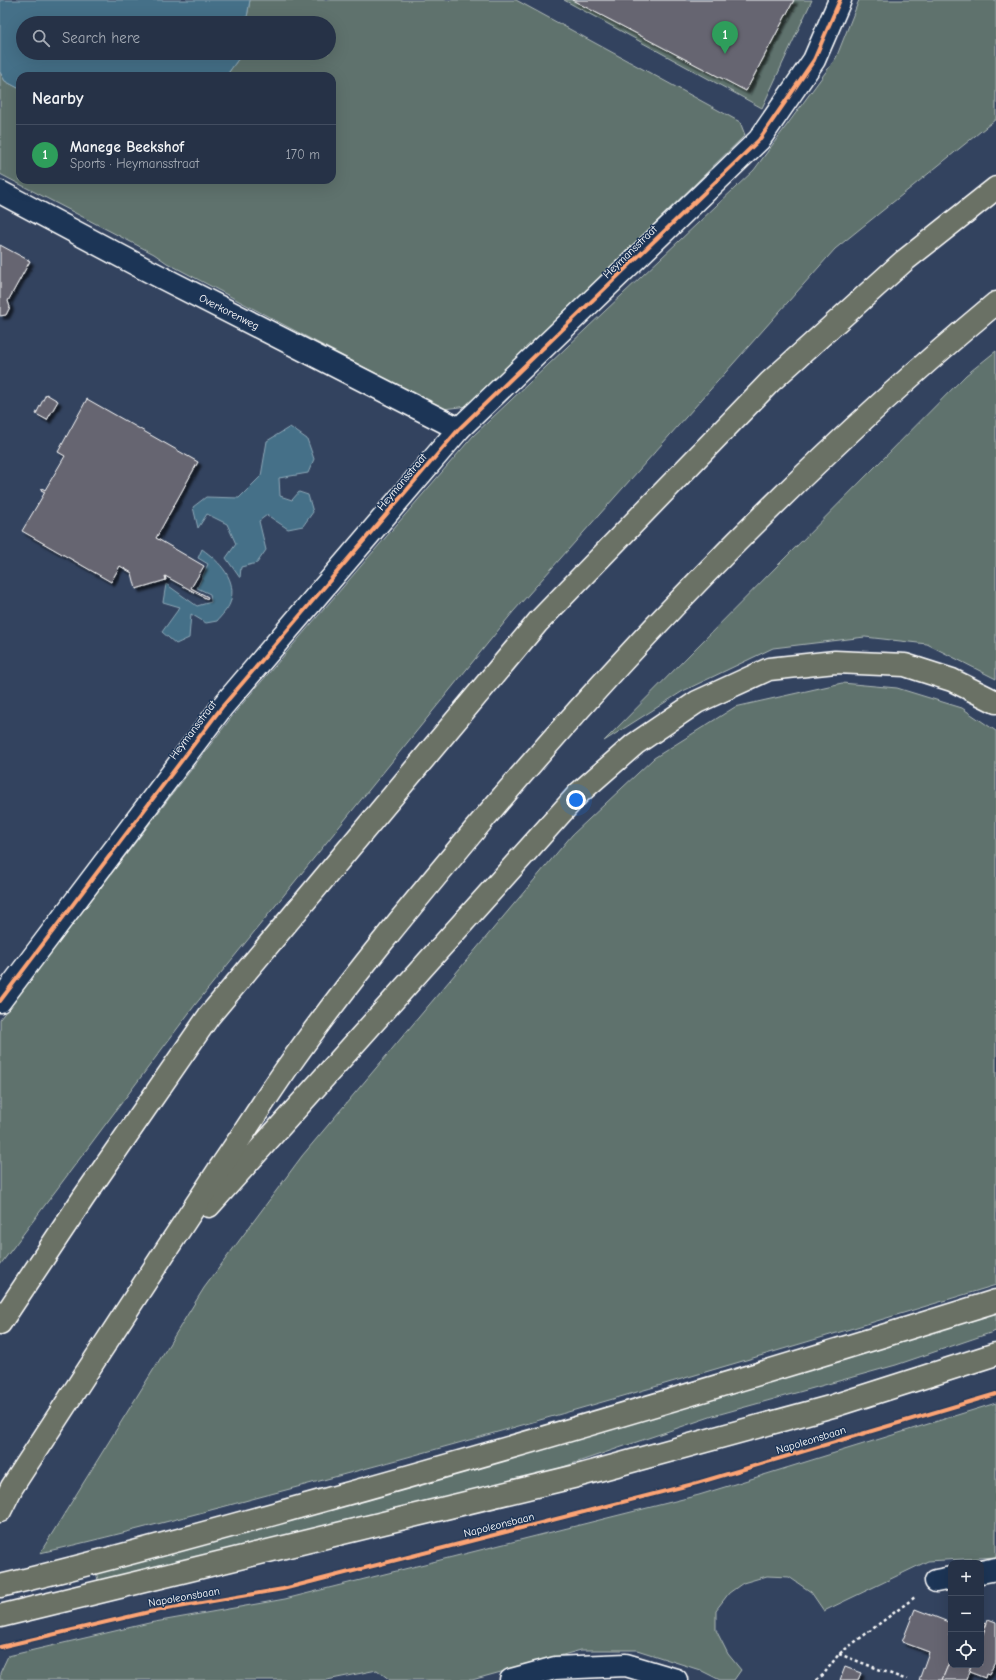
<!DOCTYPE html>
<html lang="en">
<head>
<meta charset="utf-8">
<style>
	body { margin:0; font-family:"Comic Neue",sans-serif; background:#323e52; color:#f1f3f6 }
	.controls { position:absolute; right:12px; bottom:12px; display:grid; overflow:hidden; border-radius:8px; box-shadow:0 4px 16px #0002 }
	.controls button { width:36px; height:36px; display:grid; place-items:center; padding:0; border:0; border-bottom:1px solid #424d60; background:#263247; color:#f1f3f6; font:20px sans-serif }
	.you { position:absolute; left:576px; top:800px; width:14px; height:14px; margin:-10px; border:3px solid #fff; border-radius:50%; background:#1a73e8; box-shadow:0 0 0 6px #1a73e833 }
	.badge { display:grid; place-items:center; width:26px; height:26px; border-radius:50%; background:#e69b98; color:#fff; font-size:13px; font-weight:700 }
	.pin { position:absolute; translate:-50% -33px; filter:drop-shadow(0 1px 2px #0008) }
	.pin::after { content:''; position:absolute; top:21px; width:14px; height:12px; background:inherit; clip-path:polygon(0 0,100% 0,50% 100%) }
	.list { margin:0; padding:0; list-style:none }
	h2 { display:flex; justify-content:space-between; align-items:center; height:52px; margin:0; padding:0 16px; font-size:17px }
	h2 small { font-size:13px; font-weight:400; color:#a4aab4 }
	.list li { display:grid; grid-template-columns:26px 1fr auto; gap:12px; align-items:center; box-sizing:border-box; height:60px; padding:0 16px; border-top:1px solid #424d60 }
	.list b { display:block; font-size:15px; white-space:nowrap }
	.list p { margin:0; font-size:13px; white-space:nowrap; color:#a4aab4 }
	.list em { font-size:13px; font-style:normal; color:#a4aab4 }
	.icon { flex:none; width:22px; height:22px; fill:none; stroke:currentColor; stroke-width:2; stroke-linecap:round; stroke-linejoin:round }
	.map { position:relative; flex:none; width:996px; height:1680px; overflow:hidden }
	.search { position:absolute; background:#263247; box-shadow:0 4px 16px #0002; left:16px; top:16px; width:320px; height:44px; display:flex; align-items:center; gap:10px; box-sizing:border-box; padding:0 14px; border-radius:22px; color:#a4aab4; font-size:15px }
	.panel { position:absolute; background:#263247; box-shadow:0 4px 16px #0002; left:16px; top:72px; width:320px; height:112px; border-radius:12px }
	.map>svg:first-child { display:block }
	.green { fill:#5e726d; stroke:#aeb8b6 }
	.water { fill:#447088; stroke:#8fa9b8 }
	.building { fill:#666571; stroke:#fff; filter:url(#shadow) }
	.lines { fill:none; stroke-linecap:round; stroke-linejoin:round }
	.minor-casing { stroke:#fff; stroke-width:25 }
	.primary-casing { stroke:#fff; stroke-width:25 }
	.motorway-casing { stroke:#fff; stroke-width:25 }
	.path { stroke:#fff; stroke-width:2.5; stroke-dasharray:3 3; stroke-linecap:butt }
	.minor { stroke:#1d3557; stroke-width:22 }
	.primary { stroke:#6b7165; stroke-width:22 }
	.motorway { stroke:#6b7165; stroke-width:22 }
	.cycleway-casing { stroke:#1d3557; stroke-width:6 }
	.cycleway { stroke:#fda474; stroke-width:4 }
	.labels { text-anchor:middle; dominant-baseline:central; stroke-width:3; stroke-linejoin:round; paint-order:stroke }
	.street-label { font-size:11px; fill:#fff; stroke:#1d3557 }
</style>
</head>
<body>
<div class="map">
<svg width="996" height="1680" viewBox="0 0 996 1680">
	<defs>
		<filter id="shadow"><feDropShadow dx="3.5" dy="3.5" stdDeviation="1" flood-color="#0009"/></filter>
	</defs>
	<rect width="100%" height="100%" fill="#33435f"/>
	<filter id="ink" filterUnits="userSpaceOnUse"><feTurbulence type="fractalNoise" baseFrequency=".025" numOctaves="2"/><feDisplacementMap in="SourceGraphic" scale="8" xChannelSelector="R" yChannelSelector="G"/><feConvolveMatrix kernelMatrix="1 2 1 2 8 2 1 2 1" color-interpolation-filters="sRGB"/></filter>
	<g filter="url(#ink)">
		<!-- green -->
		<g class="green">
			<polygon points="250,0 516,0 740,122 745,135 468,406 443,409 167,263 154,254 0,174 0,72 5,81 20,89 20,180 332,180 332,76 226,76 239,58 240,53 329,53 329,23 246,23"/>
			<polygon points="564,0 812,0 762,108"/>
			<polygon points="859,0 996,0 996,119 835,249 513,612 195,1005 0,1265 0,1019 237,710 473,436 754,170 836,58"/>
			<polygon points="996,351 996,679 927,644 865,637 773,648 683,691 604,741 966,375"/>
			<path d="M842,683L897,688L962,708L996,731V1285C765,1355 534,1424 301,1486C214,1509 127,1533 40,1553L204,1288L302,1156L572,835L654,758L735,707Z"/>
			<polygon points="996,1308 996,1331 896,1365 713,1416 557,1469 99,1584 96,1572"/>
			<polygon points="996,1403 996,1557 928,1561 824,1611 811,1592 789,1577 767,1576 743,1583 729,1593 716,1610 716,1630 728,1654 741,1670 734,1680 720,1680 700,1670 637,1650 581,1650 472,1680 390,1680 377,1670 327,1680 0,1680 0,1673 8,1656 149,1623 285,1599 699,1495"/>
		</g>
		<!-- water -->
		<g class="water">
			<polygon points="0,0 250,0 246,23 23,23 23,53 240,53 239,58 226,76 20,76 20,89 5,81 0,72"/>
			<polygon points="290,427 307,439 314,459 308,473 279,478 280,496 292,500 299,492 308,495 313,512 303,526 288,529 267,515 259,521 266,550 257,563 241,567 240,578 226,558 236,544 227,524 207,514 198,528 193,507 206,497 239,498 261,476 267,441"/>
			<path d="M202,549C220,562 238,580 230,603C228,609 221,616 217,621L206,623L191,614L189,638L176,644L162,632L180,607L163,602L166,584L197,606L211,602L210,594L197,588L208,564L198,558Z"/>
		</g>
		<!-- building -->
		<g class="building">
			<polygon points="572,0 794,0 746,91"/>
			<polygon points="0,245 30,261 8,301 10,307 6,315 0,316"/>
			<polygon points="46,394 58,401 47,420 36,414"/>
			<polygon points="87,399 198,462 156,538 204,566 191,588 208,597 207,599 165,576 166,580 136,589 132,573 120,566 111,582 22,531 45,492 41,490 42,488 45,490 65,456 58,452"/>
			<polygon points="915,1609 951,1623 949,1636 951,1637 951,1658 942,1680 919,1680 929,1652 902,1642"/>
			<polygon points="988,1619 996,1622 996,1660 989,1675 986,1674 985,1678 969,1672 971,1665 981,1665 981,1639"/>
			<polygon points="981,1621 987,1623 981,1639"/>
			<polygon points="951,1658 951,1665 971,1665 966,1680 942,1680"/>
			<polygon points="845,1667 861,1673 858,1680 840,1680"/>
		</g>
		<g class="lines">
			<!-- minor casing -->
			<g class="minor-casing">
				<g id="minor">
					<polyline points="0,192 143,268 459,429"/>
					<polyline points="0,1001 222,707 459,429 759,140 814,60 840,0"/>
					<polyline points="981,1572 996,1569"/>
					<polyline points="936,1581 951,1578"/>
					<polyline points="511,1680 555,1668 626,1665 676,1680"/>
				</g>
			</g>
			<!-- primary casing -->
			<g class="primary-casing">
				<g id="primary">
					<path d="M0,1586C106,1561 212,1531 317,1502C545,1439 771,1371 996,1301"/>
					<polyline points="0,1616 577,1476 833,1406 996,1354"/>
				</g>
			</g>
			<!-- motorway casing -->
			<g class="motorway-casing">
				<g id="motorway">
					<polyline points="209,1206 579,793 635,744 697,702 769,669 835,662 905,665 952,680 996,702"/>
					<polyline points="0,1323 84,1197 209,1016 538,622 770,382 904,261 996,188"/>
					<path d="M0,1511L12,1487C81,1381 150,1274 220,1168C245,1132 268,1094 294,1058C353,975 421,894 487,815C643,631 811,457 996,303"/>
				</g>
			</g>
			<!-- path -->
			<g class="path">
				<polyline points="839,1654 907,1680"/>
				<polyline points="816,1680 823,1675 839,1654 915,1597"/>
			</g>
			<!-- minor -->
			<use href="#minor" class="minor"/>
			<!-- primary -->
			<use href="#primary" class="primary"/>
			<!-- motorway -->
			<use href="#motorway" class="motorway"/>
			<!-- cycleway casing -->
			<g class="cycleway-casing">
				<g id="cycleway">
					<polyline points="0,1001 222,707 459,429 759,140 814,60 840,0"/>
					<polyline points="0,1647 149,1612 283,1589 697,1483 996,1394"/>
				</g>
			</g>
			<!-- cycleway -->
			<use href="#cycleway" class="cycleway"/>
		</g>
	</g>
	<g class="labels">
		<!-- street labels -->
		<g class="street-label">
			<text transform="translate(630 252) rotate(-44)">Heymansstraat</text>
			<text transform="translate(229 312) rotate(27)">Overkorenweg</text>
			<text transform="translate(402 482) rotate(-50)">Heymansstraat</text>
			<text transform="translate(193 730) rotate(-53)">Heymansstraat</text>
			<text transform="translate(811 1440) rotate(-17)">Napoleonsbaan</text>
			<text transform="translate(499 1525) rotate(-14)">Napoleonsbaan</text>
			<text transform="translate(184 1597) rotate(-10)">Napoleonsbaan</text>
		</g>
	</g>
</svg>
<div class="controls">
<button>+</button>
<button>−</button>
<button><svg class="icon" aria-label="locate" viewBox="0 0 24 24"><circle cx="12" cy="12" r="6"/><path d="M12 2v4M12 18v4M2 12h4M18 12h4"/></svg></button>
</div>
<div class="you"></div>
<div class="pin badge" style="left:725px;top:54px;background:#2e9e5b">1</div>
<div class="search"><svg class="icon" aria-label="search" viewBox="0 0 24 24"><circle cx="10" cy="10" r="6"/><path d="M15 15l6 6"/></svg>Search here</div>
<section class="panel">
<h2>Nearby<small></small></h2>
<ul class="list">
<li><span class="badge" style="background:#2e9e5b">1</span><div><b>Manege Beekshof</b><p>Sports · Heymansstraat</p></div><em>170 m</em></li>
</ul>
</section>
</div>
</body>
</html>
